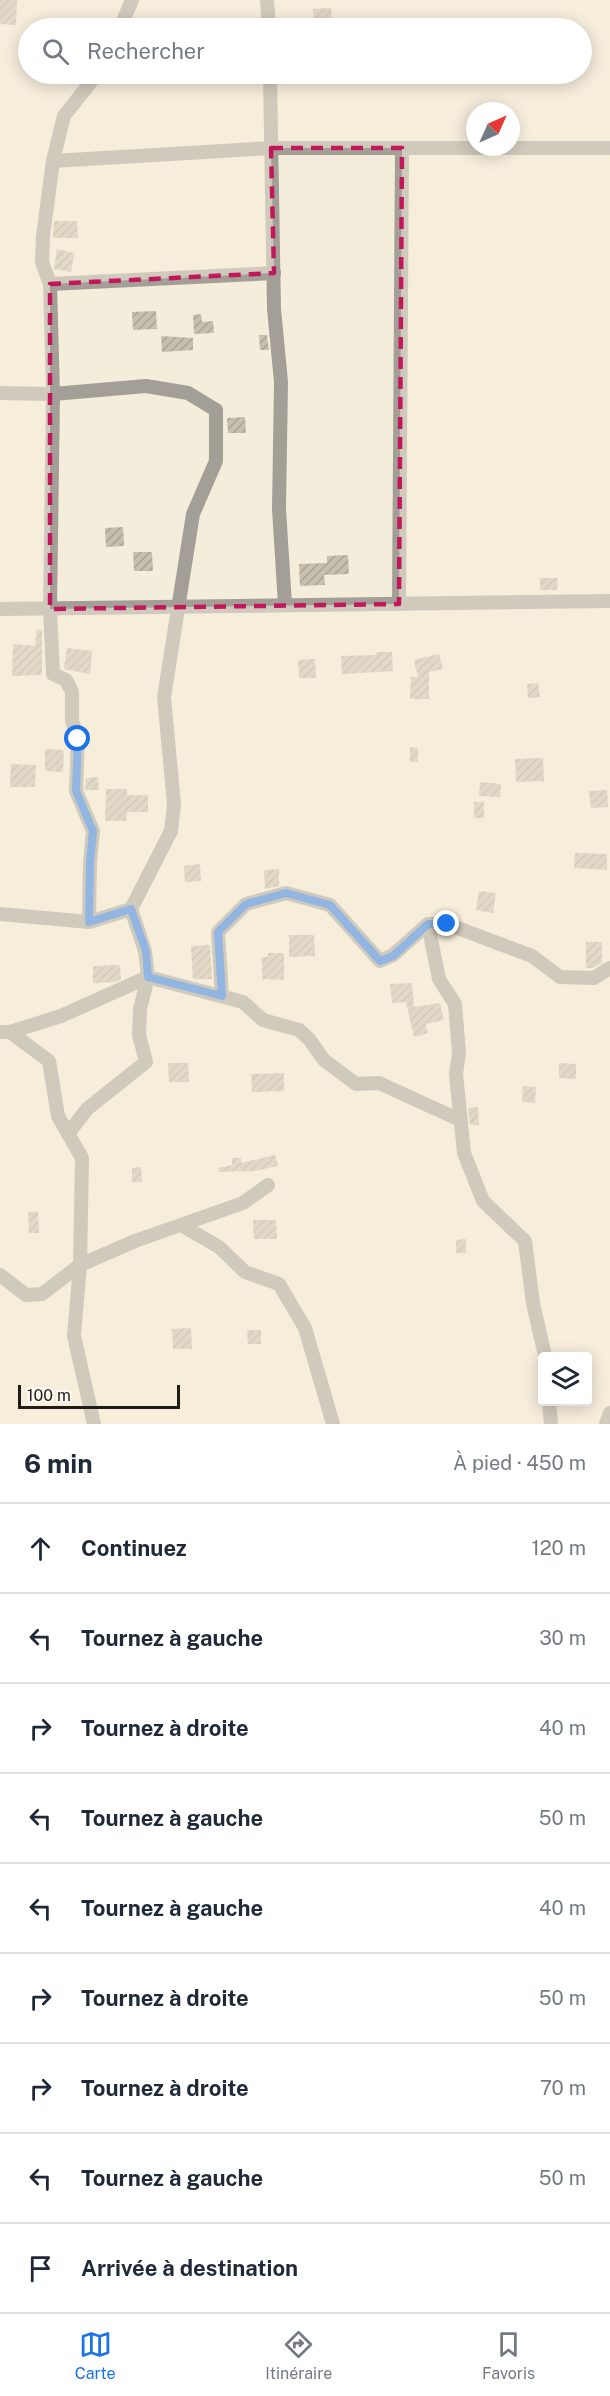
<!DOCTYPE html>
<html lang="fr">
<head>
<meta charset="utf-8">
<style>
	body { margin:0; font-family:"Public Sans",sans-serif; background:#f6f6f7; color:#1f2937 }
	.controls { position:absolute; right:18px; bottom:18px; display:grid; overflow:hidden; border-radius:6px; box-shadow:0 3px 15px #0003 }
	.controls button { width:54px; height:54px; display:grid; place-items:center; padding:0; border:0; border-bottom:2px solid #e0e1e3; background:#fff; color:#1f2937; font:30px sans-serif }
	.compass { position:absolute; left:466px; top:102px; width:54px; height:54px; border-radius:50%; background:#fff; box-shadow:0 3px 15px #0003; rotate:45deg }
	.scale { position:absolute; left:18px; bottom:15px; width:162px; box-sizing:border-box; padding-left:6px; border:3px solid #1f1c15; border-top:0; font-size:16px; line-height:21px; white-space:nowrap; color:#1f1c15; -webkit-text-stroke:4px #fefaf3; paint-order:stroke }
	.stop { position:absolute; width:18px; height:18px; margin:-14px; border:4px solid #1a73e8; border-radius:50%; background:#fff }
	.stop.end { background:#1a73e8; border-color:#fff; box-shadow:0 2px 6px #0008 }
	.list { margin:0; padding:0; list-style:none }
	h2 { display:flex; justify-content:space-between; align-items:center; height:78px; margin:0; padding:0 24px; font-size:26px }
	h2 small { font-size:20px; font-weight:400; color:#747a83 }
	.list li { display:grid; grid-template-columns:39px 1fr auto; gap:18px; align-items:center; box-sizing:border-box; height:90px; padding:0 24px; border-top:2px solid #e0e1e3 }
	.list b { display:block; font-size:22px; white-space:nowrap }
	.list em { font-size:20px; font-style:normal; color:#747a83 }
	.icon { flex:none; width:33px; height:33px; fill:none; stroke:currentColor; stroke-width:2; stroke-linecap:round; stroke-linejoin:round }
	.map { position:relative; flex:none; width:610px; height:1424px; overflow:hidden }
	.search { position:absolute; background:#fff; box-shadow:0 3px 15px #0003; left:18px; right:18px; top:18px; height:66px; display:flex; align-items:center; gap:15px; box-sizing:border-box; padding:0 21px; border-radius:33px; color:#747a83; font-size:22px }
	.sheet { height:888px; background:#fff }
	nav { display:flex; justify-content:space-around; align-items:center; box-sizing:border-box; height:84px; border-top:2px solid #e0e1e3; background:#fff; font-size:16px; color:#747a83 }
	nav a { display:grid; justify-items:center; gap:3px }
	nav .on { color:#1a73e8 }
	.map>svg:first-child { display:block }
	.building { fill:url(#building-hatch) }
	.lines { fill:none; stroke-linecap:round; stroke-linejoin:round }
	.minor { stroke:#a39f97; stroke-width:14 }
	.route { stroke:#1a73e8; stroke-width:8 }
	.marked { fill:none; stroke:#c2185b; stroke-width:4.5; stroke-dasharray:12 8; stroke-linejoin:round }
</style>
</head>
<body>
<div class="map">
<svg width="610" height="1424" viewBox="0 0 610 1424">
	<defs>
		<pattern id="building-hatch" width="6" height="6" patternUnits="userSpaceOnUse" patternTransform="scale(1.5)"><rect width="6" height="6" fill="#c7bead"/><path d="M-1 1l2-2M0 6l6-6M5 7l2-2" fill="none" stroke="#aaa394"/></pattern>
	</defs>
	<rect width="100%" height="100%" fill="#f5eddb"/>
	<!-- building -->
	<g class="building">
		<polygon points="0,0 17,0 16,25 0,24"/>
		<polygon points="331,8 332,21 314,22 313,9"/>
		<polygon points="54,221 77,221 78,238 53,238"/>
		<polygon points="57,249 74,253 71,272 54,269"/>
		<polygon points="156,311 157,329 133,330 132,312"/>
		<polygon points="201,314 202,322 213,321 214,333 194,334 193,315"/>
		<polygon points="259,335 267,335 269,350 260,350"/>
		<polygon points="161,336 193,338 193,350 162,352"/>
		<polygon points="245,417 246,433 228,433 227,418"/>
		<polygon points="123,527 124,546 106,547 105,528"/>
		<polygon points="133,552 152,552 153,571 134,571"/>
		<polygon points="348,555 349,574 324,575 325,585 300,586 299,564 327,563 327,556"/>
		<polygon points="540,578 558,578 557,590 540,590"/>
		<polygon points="37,629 42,630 42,675 12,676 13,644 35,646"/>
		<polygon points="67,648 92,651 90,674 64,669"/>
		<polygon points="376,652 392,652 393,671 342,674 341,656 376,655"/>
		<polygon points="439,654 443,669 429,672 429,699 410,699 411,677 418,677 414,660"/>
		<polygon points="315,659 316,678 299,678 298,660"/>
		<polygon points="538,683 540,697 528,698 527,684"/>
		<polygon points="410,747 418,748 418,762 410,762"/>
		<polygon points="45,749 64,750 63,772 45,771"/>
		<polygon points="543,758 544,781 516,782 515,759"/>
		<polygon points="11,764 36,765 35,787 10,787"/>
		<polygon points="98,777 99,790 85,790 86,778"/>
		<polygon points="480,782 501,784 500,797 479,796"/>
		<polygon points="106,789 127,789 127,795 148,795 148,812 127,812 126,821 105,821"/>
		<polygon points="607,790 608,807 591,808 589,791"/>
		<rect x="474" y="802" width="10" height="16"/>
		<polygon points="575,853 607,854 607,870 574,868"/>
		<polygon points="200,864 201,881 185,882 184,866"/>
		<polygon points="279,869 279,886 265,889 264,870"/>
		<polygon points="479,891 496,893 493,913 476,910"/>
		<polygon points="289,935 314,935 315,956 289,957"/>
		<polygon points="586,942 602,942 602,963 593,968 586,968"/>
		<polygon points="210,945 212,979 193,979 191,946"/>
		<polygon points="268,953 284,953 284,980 262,979 262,957 268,957"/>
		<polygon points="120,965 121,979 115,982 93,983 93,966"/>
		<polygon points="412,983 414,1007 440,1003 444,1020 426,1024 428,1033 414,1037 406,1002 392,1003 390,984"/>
		<polygon points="168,1063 188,1063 189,1082 169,1082"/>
		<polygon points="559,1063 576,1064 576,1079 559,1078"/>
		<polygon points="284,1073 284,1091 252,1092 251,1074"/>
		<polygon points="523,1086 536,1087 535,1103 522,1102"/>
		<polygon points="478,1107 479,1125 470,1125 468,1108"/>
		<polygon points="275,1155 278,1166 254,1171 219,1172 218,1168 232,1165 232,1158 241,1158 241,1163"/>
		<polygon points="141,1167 142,1182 132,1182 132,1168"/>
		<polygon points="28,1212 38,1212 39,1233 29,1233"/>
		<polygon points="253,1220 276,1220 277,1239 254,1239"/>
		<polygon points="466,1239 466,1253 456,1253 456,1240"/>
		<polygon points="191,1328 192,1349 173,1349 172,1329"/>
		<polygon points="247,1330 261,1330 261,1344 248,1344"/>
	</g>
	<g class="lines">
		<!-- minor -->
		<g class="minor">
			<polyline points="267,0 269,28"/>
			<polyline points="120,28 132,0"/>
			<polyline points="270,74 274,309 281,382 279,509 285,605"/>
			<polyline points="53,161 271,148 610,148"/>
			<polyline points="50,284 274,273"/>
			<polyline points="0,393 53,394 146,386 188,393 216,410 216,461 193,514 164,697 174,804 171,831 131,909 89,922 0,914"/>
			<polyline points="399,604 402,148"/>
			<polyline points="0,609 610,601"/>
			<polyline points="89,922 90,862 93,831 76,791 78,739 72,721 72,692 66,680 53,674 50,609 53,394 50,284 42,262 43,236 53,161 64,116 97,74"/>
			<polyline points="428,924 439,979 455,1004 459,1053 456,1074 464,1153 483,1201 525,1241 533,1303 545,1356"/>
			<polyline points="222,996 218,932 246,904 286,893 330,905 380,961 393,955 428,924 447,924 532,956 560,977 594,978 610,968"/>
			<polyline points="0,1032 10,1032 49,1061 58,1116 82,1158 80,1265 74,1336 94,1424"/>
			<polyline points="10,1032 61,1016 148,977 243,1002 263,1020 299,1030 309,1039 324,1060 356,1084 379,1083 460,1120"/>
			<polyline points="68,1134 87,1109 146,1062 139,1035 140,1009 148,977 145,951 131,909"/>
			<polyline points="183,1226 219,1247 245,1272 279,1284 305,1328 333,1424"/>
			<polyline points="0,1275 26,1295 42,1294 80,1265 135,1241 243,1203 268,1185"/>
			<polyline points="549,1402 551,1424"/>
			<polyline points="606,1424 610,1413"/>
		</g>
	</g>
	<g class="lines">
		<!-- route -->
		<polyline class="route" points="78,739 76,791 93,831 90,862 89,922 131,909 146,951 148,977 222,996 218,932 246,904 286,893 330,905 380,961 393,956 428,924 447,924"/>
	</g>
	<!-- marked area -->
	<path d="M0 0H610V1424H0ZM271,148H402L399,604L50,609V284L274,273Z" fill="#f5eddb" fill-opacity=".55" fill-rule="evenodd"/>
	<path class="marked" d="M271,148H402L399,604L50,609V284L274,273Z"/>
</svg>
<div class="controls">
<button><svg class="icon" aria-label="layers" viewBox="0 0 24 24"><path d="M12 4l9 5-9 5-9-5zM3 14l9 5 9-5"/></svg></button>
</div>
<svg class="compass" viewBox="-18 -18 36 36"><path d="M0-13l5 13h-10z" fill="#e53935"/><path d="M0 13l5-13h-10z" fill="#747a83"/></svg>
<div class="scale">100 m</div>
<div class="stop" style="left:78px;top:739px"></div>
<div class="stop end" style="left:447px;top:924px"></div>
<div class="search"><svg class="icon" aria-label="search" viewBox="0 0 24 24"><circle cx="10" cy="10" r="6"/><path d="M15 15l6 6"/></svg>Rechercher</div>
</div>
<section class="sheet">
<h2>6 min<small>À pied · 450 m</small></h2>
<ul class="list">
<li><svg class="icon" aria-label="ahead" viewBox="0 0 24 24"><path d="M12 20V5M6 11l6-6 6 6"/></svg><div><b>Continuez</b></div><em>120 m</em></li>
<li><svg class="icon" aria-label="left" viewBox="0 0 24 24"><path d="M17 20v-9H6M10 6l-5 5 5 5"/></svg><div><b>Tournez à gauche</b></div><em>30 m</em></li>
<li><svg class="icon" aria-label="right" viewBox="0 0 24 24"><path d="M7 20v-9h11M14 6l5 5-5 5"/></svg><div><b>Tournez à droite</b></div><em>40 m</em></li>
<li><svg class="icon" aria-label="left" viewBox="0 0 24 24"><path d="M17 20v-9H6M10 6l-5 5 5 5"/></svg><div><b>Tournez à gauche</b></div><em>50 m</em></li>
<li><svg class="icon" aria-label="left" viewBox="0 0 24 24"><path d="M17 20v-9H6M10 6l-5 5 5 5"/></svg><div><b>Tournez à gauche</b></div><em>40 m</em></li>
<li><svg class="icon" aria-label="right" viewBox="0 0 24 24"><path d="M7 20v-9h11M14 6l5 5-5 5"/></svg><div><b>Tournez à droite</b></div><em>50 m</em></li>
<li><svg class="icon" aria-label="right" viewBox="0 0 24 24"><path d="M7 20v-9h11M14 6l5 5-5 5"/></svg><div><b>Tournez à droite</b></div><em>70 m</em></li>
<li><svg class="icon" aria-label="left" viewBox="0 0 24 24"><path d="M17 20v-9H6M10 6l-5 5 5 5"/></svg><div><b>Tournez à gauche</b></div><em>50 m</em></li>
<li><svg class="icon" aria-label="arrive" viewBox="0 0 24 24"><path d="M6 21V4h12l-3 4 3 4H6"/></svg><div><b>Arrivée à destination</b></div></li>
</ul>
</section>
<nav>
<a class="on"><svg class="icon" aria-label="map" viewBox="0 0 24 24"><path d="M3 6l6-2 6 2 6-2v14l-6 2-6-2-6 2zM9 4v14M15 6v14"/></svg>Carte</a>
<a><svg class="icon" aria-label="directions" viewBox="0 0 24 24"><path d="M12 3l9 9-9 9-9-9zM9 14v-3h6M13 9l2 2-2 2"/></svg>Itinéraire</a>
<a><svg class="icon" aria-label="saved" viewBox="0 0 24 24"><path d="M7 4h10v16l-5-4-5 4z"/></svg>Favoris</a>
</nav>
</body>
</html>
